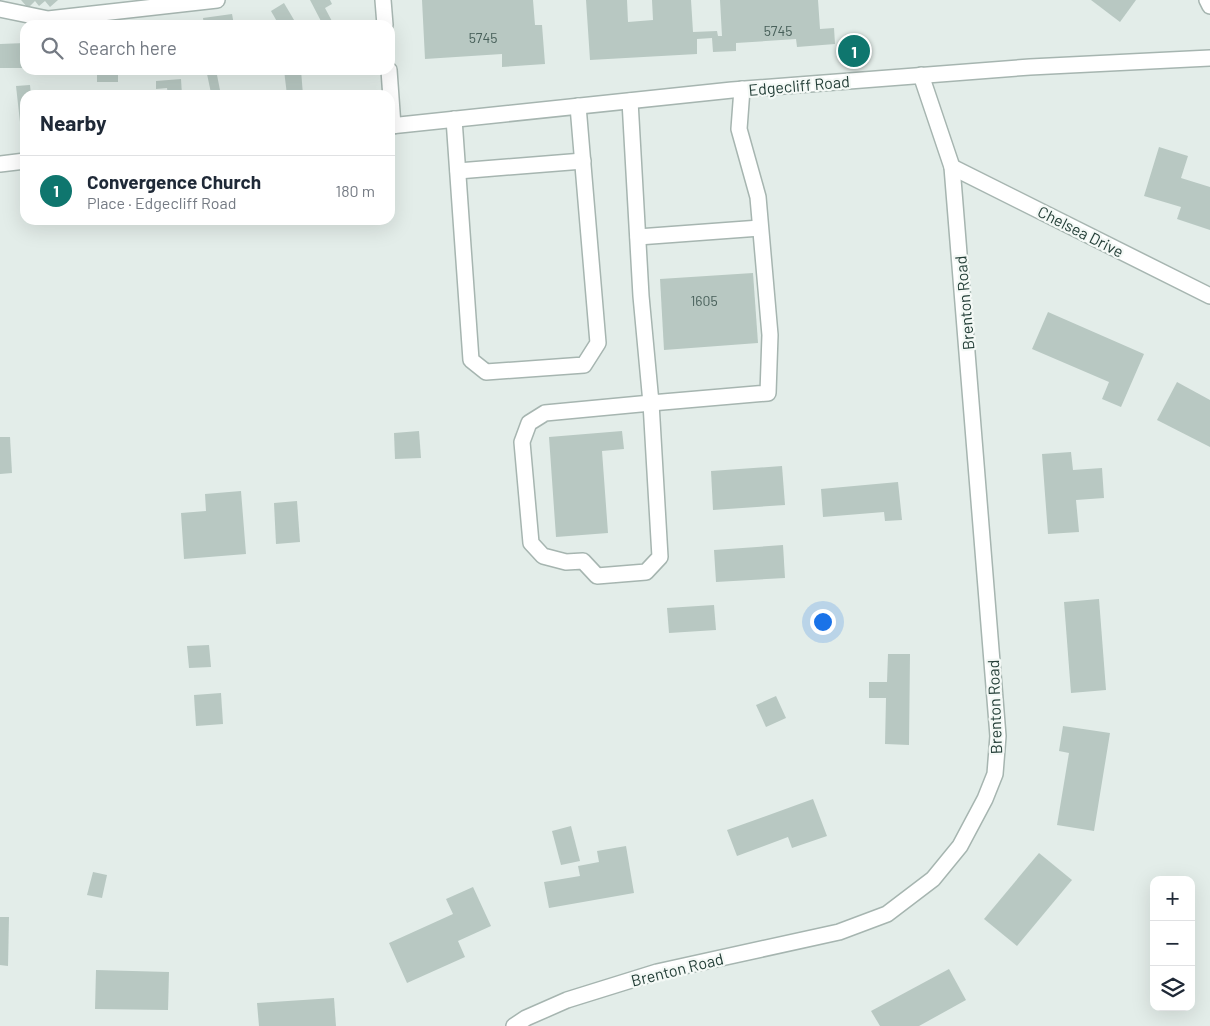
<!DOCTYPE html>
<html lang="en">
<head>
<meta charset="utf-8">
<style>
	body { margin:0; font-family:Barlow,sans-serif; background:#f6f6f7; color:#1f2937 }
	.controls { position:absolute; right:15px; bottom:15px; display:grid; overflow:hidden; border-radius:10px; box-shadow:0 5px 20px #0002 }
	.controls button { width:45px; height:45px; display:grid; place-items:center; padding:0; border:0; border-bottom:1px solid #e0e1e3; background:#fff; color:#1f2937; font:25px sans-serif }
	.you { position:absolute; left:822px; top:621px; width:18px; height:18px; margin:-12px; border:4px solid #fff; border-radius:50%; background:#1a73e8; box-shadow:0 0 0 8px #1a73e833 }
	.badge { display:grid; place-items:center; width:32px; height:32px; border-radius:50%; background:#0f766e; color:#fff; font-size:16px; font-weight:700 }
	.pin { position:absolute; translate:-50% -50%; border:2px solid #fff; box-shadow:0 1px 5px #0006 }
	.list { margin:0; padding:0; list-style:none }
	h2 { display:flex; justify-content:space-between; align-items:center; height:65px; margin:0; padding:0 20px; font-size:21px }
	h2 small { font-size:16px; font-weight:400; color:#747a83 }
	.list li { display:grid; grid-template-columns:32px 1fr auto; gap:15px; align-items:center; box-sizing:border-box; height:70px; padding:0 20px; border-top:1px solid #e0e1e3 }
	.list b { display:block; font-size:19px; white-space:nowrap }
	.list p { margin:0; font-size:16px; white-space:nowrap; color:#747a83 }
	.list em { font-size:16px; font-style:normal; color:#747a83 }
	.icon { flex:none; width:28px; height:28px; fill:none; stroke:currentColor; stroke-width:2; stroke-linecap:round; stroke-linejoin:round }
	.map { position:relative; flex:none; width:1210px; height:1026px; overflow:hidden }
	.search { position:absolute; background:#fff; box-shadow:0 5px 20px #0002; left:20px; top:20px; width:375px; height:55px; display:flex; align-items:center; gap:12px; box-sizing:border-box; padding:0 18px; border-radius:15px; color:#747a83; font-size:19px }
	.panel { position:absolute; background:#fff; box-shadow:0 5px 20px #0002; left:20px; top:90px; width:375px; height:135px; border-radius:15px }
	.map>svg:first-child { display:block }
	.building { fill:#b8c8c2 }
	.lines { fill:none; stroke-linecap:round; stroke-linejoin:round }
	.minor-casing { stroke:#a6b5b0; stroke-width:18 }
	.minor { stroke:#fff; stroke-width:15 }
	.labels { text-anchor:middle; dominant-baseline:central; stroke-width:4.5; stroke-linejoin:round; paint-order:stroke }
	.number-label { font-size:14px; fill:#48605a }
	.street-label { font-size:16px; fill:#233e37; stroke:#f4f9f6 }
</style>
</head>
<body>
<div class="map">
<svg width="1210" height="1026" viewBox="0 0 1210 1026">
	<rect width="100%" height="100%" fill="#e3ede9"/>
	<!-- building -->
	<g class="building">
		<polygon points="21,0 58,0 50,7 45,1 39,6 35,1 28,8"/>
		<polygon points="310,0 330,0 332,4 325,8 334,25 323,25"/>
		<polygon points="422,0 533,0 535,25 542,25 545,64 502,67 502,54 425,59"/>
		<polygon points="586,0 627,0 628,22 653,20 652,0 691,0 693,32 717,31 718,36 722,36 720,0 818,0 820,29 834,28 835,44 797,47 796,39 736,43 736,51 713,52 712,38 697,39 697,54 590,60"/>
		<polygon points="1091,0 1136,0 1120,22"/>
		<polygon points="284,3 297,25 279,25 271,11"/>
		<polygon points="232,14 234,25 204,25 203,18"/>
		<polygon points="860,34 863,66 848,68 845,35"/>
		<polygon points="25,43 25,68 0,68 0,44"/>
		<polygon points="61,70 118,70 118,82 97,82 97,72 61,72"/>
		<polygon points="199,70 216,70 221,95 205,95 211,93 207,74 200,75"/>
		<polygon points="284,70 301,70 303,95 287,95"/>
		<polygon points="181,79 182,95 168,95 167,88 156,89 156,81"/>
		<polygon points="30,85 31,95 25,95 25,130 21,131 16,86"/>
		<polygon points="1159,147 1188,156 1181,178 1210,187 1210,230 1177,219 1181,207 1144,196"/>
		<polygon points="753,273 758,343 664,350 660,279"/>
		<polygon points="1048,312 1144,354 1121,407 1102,399 1109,382 1032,349"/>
		<polygon points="1177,382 1210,400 1210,447 1157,420"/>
		<polygon points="419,431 421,458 395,459 394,433"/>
		<polygon points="622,431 624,449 602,451 608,533 556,537 549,437"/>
		<polygon points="0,437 10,437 12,473 0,474"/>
		<polygon points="1071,452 1073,470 1102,468 1104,498 1076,500 1079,532 1048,534 1042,454"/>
		<polygon points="782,466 785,505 713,510 711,471"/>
		<polygon points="898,482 902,520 885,521 884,512 823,517 821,489"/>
		<polygon points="241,491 246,554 184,559 181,513 206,511 205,494"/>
		<polygon points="297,501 300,542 276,544 274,503"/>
		<polygon points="783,545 785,578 716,582 714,550"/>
		<polygon points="1099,599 1106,690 1071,693 1064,602"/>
		<polygon points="714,605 716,630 669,633 667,608"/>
		<polygon points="209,645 211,667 189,668 187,646"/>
		<polygon points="888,654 910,654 909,745 885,744 886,698 869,698 869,682 887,682"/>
		<polygon points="221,693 223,724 196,726 194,695"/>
		<polygon points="776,696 786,718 766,727 756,705"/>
		<polygon points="1063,726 1110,733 1094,831 1057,825 1069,753 1059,751"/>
		<polygon points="813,799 827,836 792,848 788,837 737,856 727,830"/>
		<polygon points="571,826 580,861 561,865 552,831"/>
		<polygon points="626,846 634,893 549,908 544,882 580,876 578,866 599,862 597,851"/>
		<polygon points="1039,853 1072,880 1017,946 984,919"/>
		<polygon points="93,872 107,875 102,898 87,895"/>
		<polygon points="473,887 491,926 458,941 465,957 407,983 389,943 453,914 446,899"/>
		<polygon points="0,917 9,917 8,966 0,965"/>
		<polygon points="949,969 966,1000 919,1026 880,1026 871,1011"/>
		<polygon points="96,970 169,972 168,1010 95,1009"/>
		<polygon points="334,998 336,1026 259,1026 257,1003"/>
	</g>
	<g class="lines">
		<!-- minor casing -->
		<g class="minor-casing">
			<g id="minor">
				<polyline points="383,0 385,25"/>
				<polyline points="1207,0 1210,6"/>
				<polyline points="0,9 48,19 217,0"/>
				<polyline points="389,70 393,126"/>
				<polyline points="630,101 641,296 651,403 768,393 770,335 758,197 739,129 742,89"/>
				<polyline points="454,119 471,360 486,372 584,365 598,343 578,106"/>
				<polyline points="390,126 732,90 1030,67 1210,58"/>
				<polyline points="0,164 25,161"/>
				<polyline points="952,167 1210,296"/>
				<polyline points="458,171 583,161"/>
				<polyline points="638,237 760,228"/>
				<polygon points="651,403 660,557 646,572 597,576 583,561 566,562 543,556 531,543 522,442 529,423 545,413"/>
				<polyline points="514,1026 526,1018 567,1000 657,972 839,932 887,914 933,879 960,846 985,799 995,774 998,736 952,167 921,75"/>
			</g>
		</g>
		<!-- minor -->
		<use href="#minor" class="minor"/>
	</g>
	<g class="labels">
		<!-- number labels -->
		<g class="number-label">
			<text x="778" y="30">5745</text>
			<text x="483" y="37">5745</text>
			<text x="704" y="300">1605</text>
		</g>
		<!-- street labels -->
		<g class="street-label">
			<text transform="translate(799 85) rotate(-5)">Edgecliff Road</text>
			<text transform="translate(1081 231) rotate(27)">Chelsea Drive</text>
			<text transform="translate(964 303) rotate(-95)">Brenton Road</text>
			<text transform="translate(994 707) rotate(-92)">Brenton Road</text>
			<text transform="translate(677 969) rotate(-14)">Brenton Road</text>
		</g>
	</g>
</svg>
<div class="controls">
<button>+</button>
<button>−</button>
<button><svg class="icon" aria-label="layers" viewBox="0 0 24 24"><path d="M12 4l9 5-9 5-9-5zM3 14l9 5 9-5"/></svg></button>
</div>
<div class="you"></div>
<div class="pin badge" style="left:854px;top:51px">1</div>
<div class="search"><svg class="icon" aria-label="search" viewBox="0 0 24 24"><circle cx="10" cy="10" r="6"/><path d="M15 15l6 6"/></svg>Search here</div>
<section class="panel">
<h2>Nearby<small></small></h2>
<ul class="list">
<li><span class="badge">1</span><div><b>Convergence Church</b><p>Place · Edgecliff Road</p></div><em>180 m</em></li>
</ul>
</section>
</div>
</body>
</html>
